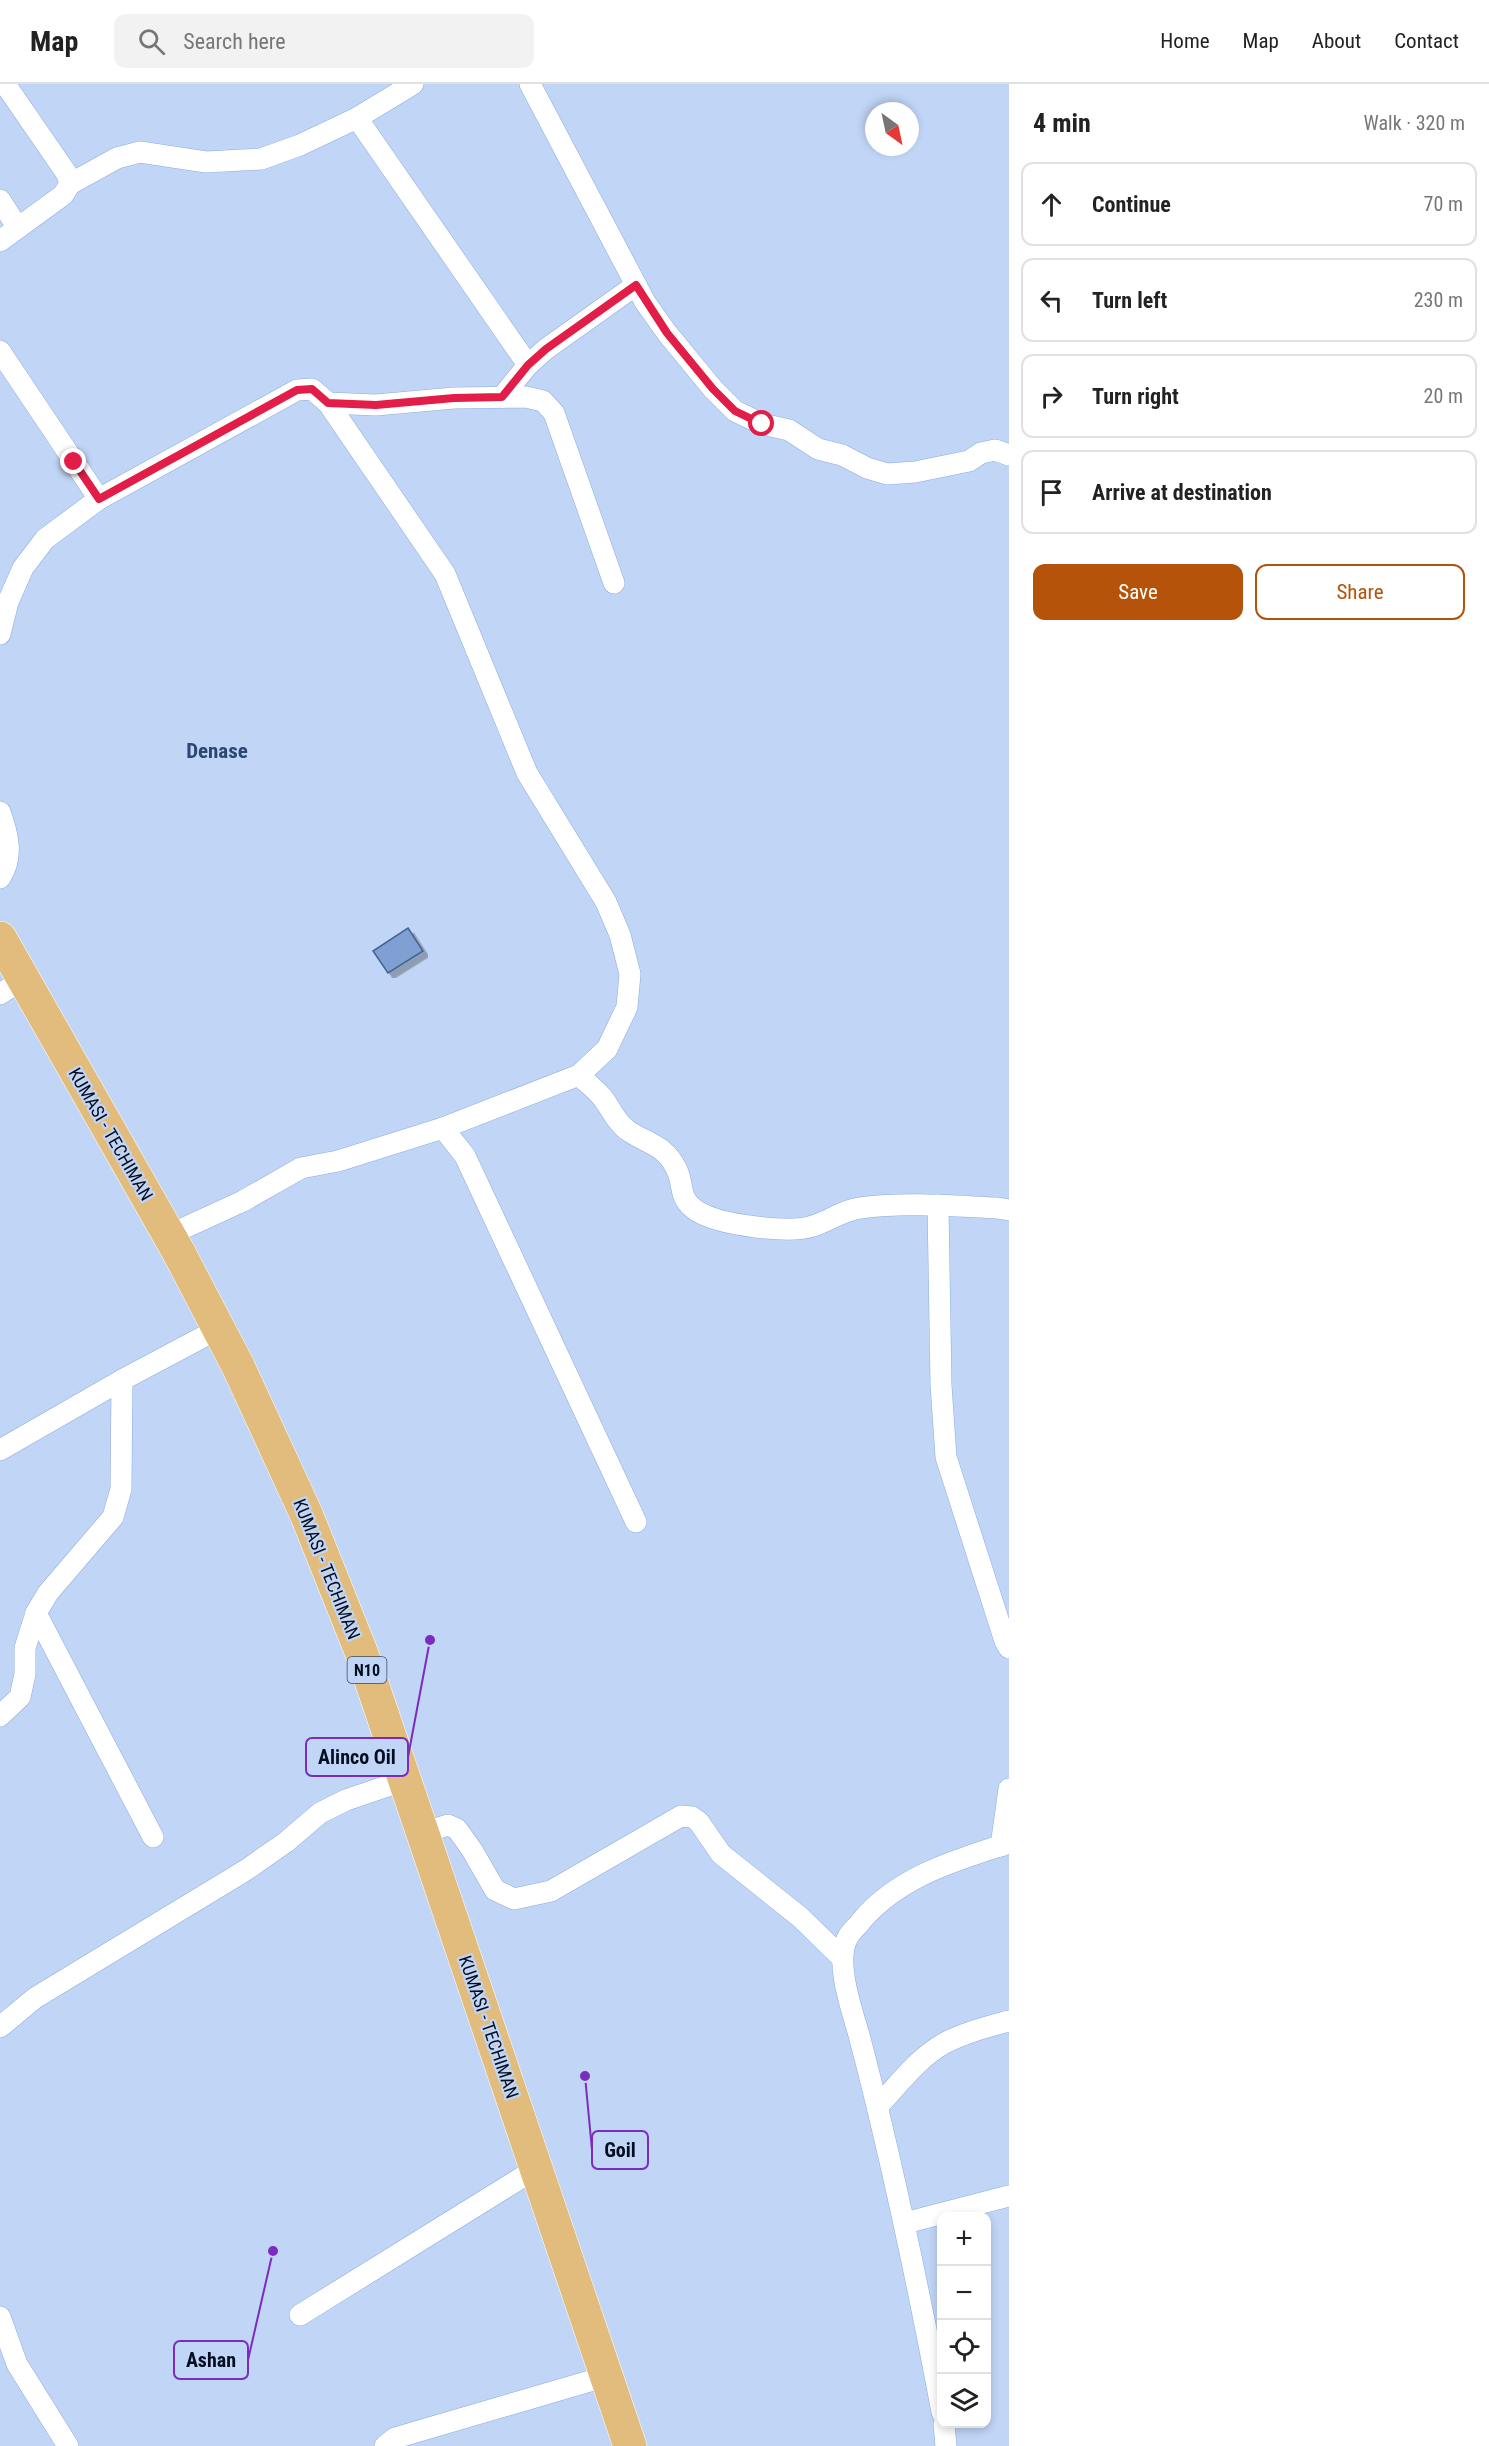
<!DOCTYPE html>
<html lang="en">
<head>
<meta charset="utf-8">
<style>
	body { margin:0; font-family:"Roboto Condensed",sans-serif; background:#f2f2f2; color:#222 }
	.controls { position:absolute; right:18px; bottom:18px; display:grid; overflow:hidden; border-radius:12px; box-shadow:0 3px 9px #0003 }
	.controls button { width:54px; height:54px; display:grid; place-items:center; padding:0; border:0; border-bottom:2px solid #e0e0e0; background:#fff; color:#222; font:30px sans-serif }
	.compass { position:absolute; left:865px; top:18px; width:54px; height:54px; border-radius:50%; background:#fff; box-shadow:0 3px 9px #0003; rotate:147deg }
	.stop { position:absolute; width:18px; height:18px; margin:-14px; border:4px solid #e11d48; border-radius:50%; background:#fff }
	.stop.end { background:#e11d48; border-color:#fff; box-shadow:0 2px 6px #0008 }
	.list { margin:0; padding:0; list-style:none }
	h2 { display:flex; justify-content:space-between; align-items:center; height:78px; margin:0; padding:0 24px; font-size:26px }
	h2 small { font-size:20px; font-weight:400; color:#767676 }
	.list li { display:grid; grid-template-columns:39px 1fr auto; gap:18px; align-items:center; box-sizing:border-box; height:84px; margin:0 12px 12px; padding:0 12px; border:2px solid #e0e0e0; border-radius:12px }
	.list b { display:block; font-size:22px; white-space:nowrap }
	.list em { font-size:20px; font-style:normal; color:#767676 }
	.actions { display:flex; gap:12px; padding:18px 24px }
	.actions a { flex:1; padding:14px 0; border:2px solid #b45309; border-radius:12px; text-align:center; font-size:21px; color:#b45309 }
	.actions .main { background:#b45309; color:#fff }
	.icon { flex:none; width:33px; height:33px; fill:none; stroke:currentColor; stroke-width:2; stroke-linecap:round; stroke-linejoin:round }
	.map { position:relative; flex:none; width:1009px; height:2362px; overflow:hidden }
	header { display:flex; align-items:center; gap:36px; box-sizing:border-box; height:84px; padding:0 30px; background:#fff; border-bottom:2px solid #e0e0e0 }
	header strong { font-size:28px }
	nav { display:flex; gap:33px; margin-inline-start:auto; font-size:21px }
	.search { width:420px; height:54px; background:#f2f2f2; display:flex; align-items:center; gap:15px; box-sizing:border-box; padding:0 21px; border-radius:12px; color:#767676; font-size:22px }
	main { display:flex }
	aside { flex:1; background:#fff }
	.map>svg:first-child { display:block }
	.building { fill:#80a0d3; stroke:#456292; stroke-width:1.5; filter:url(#shadow) }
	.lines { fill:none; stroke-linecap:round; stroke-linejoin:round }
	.minor-casing { stroke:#8bace0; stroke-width:22 }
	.trunk-casing { stroke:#fff; stroke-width:34 }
	.minor { stroke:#fff; stroke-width:21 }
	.trunk { stroke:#e2bc7c; stroke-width:33 }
	.route { stroke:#e11d48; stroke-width:8 }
	.labels { text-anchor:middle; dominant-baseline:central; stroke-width:4.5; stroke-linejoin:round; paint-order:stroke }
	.shield { fill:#c1d5f6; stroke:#3d4960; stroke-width:1.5 }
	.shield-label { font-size:16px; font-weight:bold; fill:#040d20 }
	.street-label { font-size:18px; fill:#040d20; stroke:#c1d5f6 }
	.quarter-label { font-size:21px; font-weight:bold; fill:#2b4774; stroke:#c1d5f6 }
	.leader { fill:none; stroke:#7b2cbf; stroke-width:2 }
	.callout-dot { fill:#7b2cbf; stroke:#c1d5f6; stroke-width:2 }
	.callout { fill:#c1d5f6; stroke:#7b2cbf; stroke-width:2 }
	.callout-label { font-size:20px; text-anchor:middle; font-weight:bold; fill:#040d20 }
</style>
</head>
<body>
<header>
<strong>Map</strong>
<div class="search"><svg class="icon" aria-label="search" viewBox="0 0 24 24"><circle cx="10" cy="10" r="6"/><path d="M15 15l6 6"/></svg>Search here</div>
<nav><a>Home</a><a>Map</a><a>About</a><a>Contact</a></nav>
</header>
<main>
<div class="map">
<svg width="1009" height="2362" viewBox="0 0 1009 2362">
	<defs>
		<filter id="shadow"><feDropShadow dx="5.5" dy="5.5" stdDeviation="0" flood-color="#0004"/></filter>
	</defs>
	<rect width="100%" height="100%" fill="#c1d5f6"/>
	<!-- building -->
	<polygon class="building" points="408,844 423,867 388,889 373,867"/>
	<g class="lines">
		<!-- minor casing -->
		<g class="minor-casing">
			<g id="minor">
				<polyline points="530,0 645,218 667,249 713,305 735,327 762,340 789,346 818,365 842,371 867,384 887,390 915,388 969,377 981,369 995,366 1009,371"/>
				<polyline points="357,34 528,281"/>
				<polyline points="70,100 117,74 140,68 206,78 261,75 300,61 357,34 413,0"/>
				<polyline points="0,116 18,144"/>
				<polyline points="0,157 63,111 70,100 67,90 5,0"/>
				<polyline points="0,267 99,415"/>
				<polyline points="502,313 528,281 546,265 636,201"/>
				<polyline points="328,319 376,321 454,314 526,313 543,317 554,329 614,499"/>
				<polyline points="0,550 8,518 23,484 45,455 99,415 297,306 312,305 328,319 445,490 527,689 606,818 620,851 630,890 627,923 607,965 579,991 443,1044 338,1077 301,1084 243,1117 169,1151"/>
				<path d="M0,728C8,750 14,773 0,794"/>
				<polyline points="0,910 23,895"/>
				<path d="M579,991C586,998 595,1005 602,1013C611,1024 615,1037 627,1046C647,1060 664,1060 676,1084C685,1101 677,1114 697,1127C719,1141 789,1150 813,1142C829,1137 843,1126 860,1124C905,1118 951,1122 997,1124L1009,1126"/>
				<polyline points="443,1044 465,1072 636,1438"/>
				<polyline points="938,1121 941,1301 946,1373 1005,1557 1009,1564"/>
				<polyline points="0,1366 122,1296 218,1245"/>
				<polyline points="36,1529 153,1753"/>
				<polyline points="0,1632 20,1613 25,1590 25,1564 36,1529 48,1509 113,1433 121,1405 122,1296"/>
				<polyline points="423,1749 448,1741 457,1745 472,1766 495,1806 514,1815 551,1807 681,1732 692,1733 699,1738 721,1770 800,1833 842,1874"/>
				<polyline points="1001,1762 1009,1705"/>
				<polyline points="0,1943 35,1914 246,1786 286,1758 320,1729 346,1716 405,1696"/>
				<path d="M878,2022C898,2001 917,1975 943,1960C963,1949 987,1943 1009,1937"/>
				<polyline points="905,2139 1009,2112"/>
				<polyline points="300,2231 537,2084"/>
				<polyline points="0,2233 17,2280 68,2362"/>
				<path d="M942,2328C918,2201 892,2076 859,1951C852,1926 834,1877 848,1853C851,1847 858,1842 862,1836C900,1792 956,1776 1009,1759"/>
				<polyline points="944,2340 946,2362"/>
				<polyline points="385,2362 395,2354 607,2292"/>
			</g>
		</g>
		<!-- trunk casing -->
		<g class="trunk-casing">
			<polyline id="trunk" points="0,854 178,1167 238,1282 307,1432 362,1570 630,2362"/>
		</g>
		<!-- minor -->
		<use href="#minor" class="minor"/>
		<!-- trunk -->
		<use href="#trunk" class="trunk"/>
	</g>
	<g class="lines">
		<!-- route -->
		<polyline class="route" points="74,378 99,415 297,306 312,305 328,319 376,321 454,314 502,313 528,281 546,265 636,201 667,249 713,305 735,327 762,340"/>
	</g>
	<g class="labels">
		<!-- shield labels -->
		<rect class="shield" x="347.5" y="1573" width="39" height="26" rx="4.5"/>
		<g class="shield-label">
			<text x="367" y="1586">N10</text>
		</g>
		<!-- street labels -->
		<g class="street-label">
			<text transform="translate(111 1050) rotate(60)">KUMASI - TECHIMAN</text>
			<text transform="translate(327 1485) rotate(68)">KUMASI - TECHIMAN</text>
			<text transform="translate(489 1943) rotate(71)">KUMASI - TECHIMAN</text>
		</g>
		<!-- quarter labels -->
		<g class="quarter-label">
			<text x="217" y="667">Denase</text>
		</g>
	</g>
	<!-- callouts -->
	<path class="leader" d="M430 1556L408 1673M585 1992L592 2066M273 2167L248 2276"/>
	<g class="callout-dot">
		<circle cx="430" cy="1556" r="6"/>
		<circle cx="585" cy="1992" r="6"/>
		<circle cx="273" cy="2167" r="6"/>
	</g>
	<g class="callout">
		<rect x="306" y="1654" width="102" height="38" rx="6"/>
		<rect x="592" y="2047" width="56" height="38" rx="6"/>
		<rect x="174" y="2257" width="74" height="38" rx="6"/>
	</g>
	<g class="callout-label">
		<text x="357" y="1680">Alinco Oil</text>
		<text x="620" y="2073">Goil</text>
		<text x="211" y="2283">Ashan</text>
	</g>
</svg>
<div class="controls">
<button>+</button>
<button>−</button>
<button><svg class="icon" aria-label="locate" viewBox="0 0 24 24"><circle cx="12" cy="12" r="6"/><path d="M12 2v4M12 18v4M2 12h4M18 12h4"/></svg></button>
<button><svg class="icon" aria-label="layers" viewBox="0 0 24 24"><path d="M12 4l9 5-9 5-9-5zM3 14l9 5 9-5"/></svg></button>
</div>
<svg class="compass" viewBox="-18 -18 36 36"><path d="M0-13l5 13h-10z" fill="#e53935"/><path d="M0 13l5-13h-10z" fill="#767676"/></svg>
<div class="stop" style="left:762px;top:340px"></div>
<div class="stop end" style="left:74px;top:378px"></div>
</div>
<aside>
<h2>4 min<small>Walk · 320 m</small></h2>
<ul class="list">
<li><svg class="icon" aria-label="ahead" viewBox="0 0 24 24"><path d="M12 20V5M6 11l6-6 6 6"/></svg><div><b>Continue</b></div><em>70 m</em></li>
<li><svg class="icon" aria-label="left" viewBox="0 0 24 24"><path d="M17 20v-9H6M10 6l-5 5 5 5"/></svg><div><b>Turn left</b></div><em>230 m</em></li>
<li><svg class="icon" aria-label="right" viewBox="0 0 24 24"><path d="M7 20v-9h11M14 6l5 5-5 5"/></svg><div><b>Turn right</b></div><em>20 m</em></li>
<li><svg class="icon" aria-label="arrive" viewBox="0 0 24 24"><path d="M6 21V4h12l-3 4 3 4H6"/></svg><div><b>Arrive at destination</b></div></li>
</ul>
<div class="actions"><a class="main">Save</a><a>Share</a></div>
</aside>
</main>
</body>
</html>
